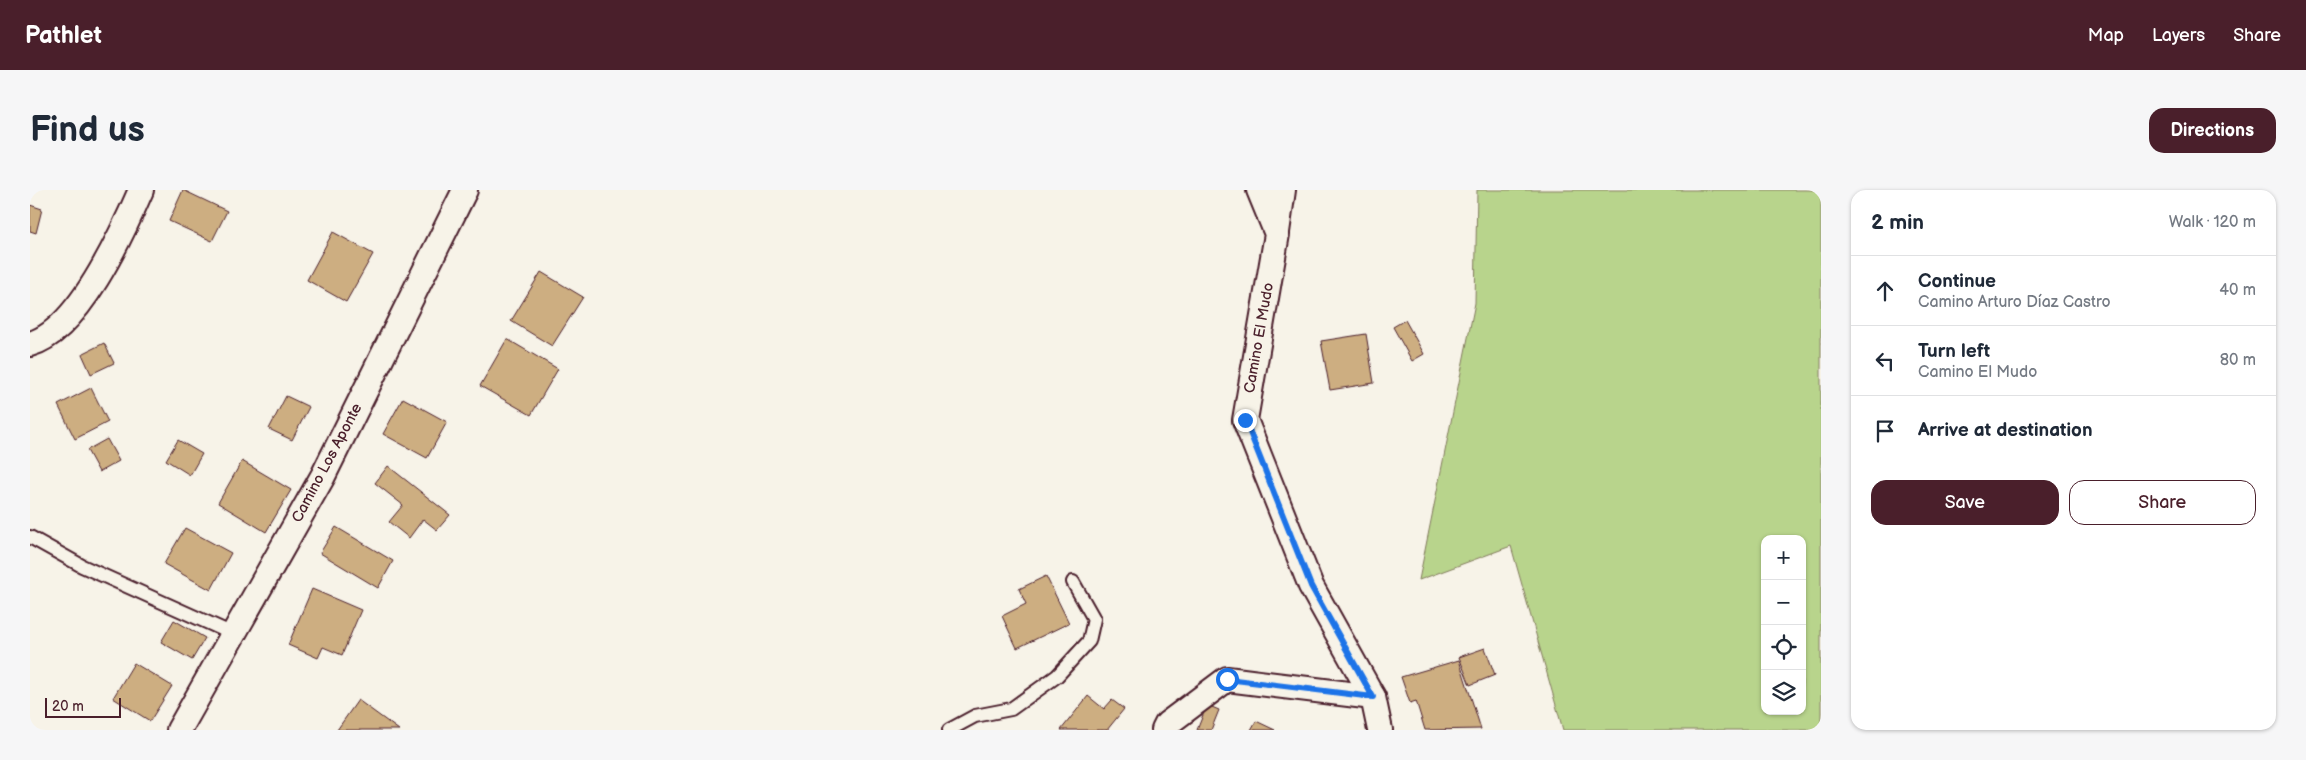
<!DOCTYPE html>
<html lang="en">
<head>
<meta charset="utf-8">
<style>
	body { margin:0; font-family:"Balsamiq Sans",sans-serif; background:#f6f6f7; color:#1f2937 }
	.controls { position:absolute; right:15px; bottom:15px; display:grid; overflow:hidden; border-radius:10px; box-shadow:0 1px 4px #0004 }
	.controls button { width:45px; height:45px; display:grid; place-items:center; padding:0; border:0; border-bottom:1px solid #e0e1e3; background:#fff; color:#1f2937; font:25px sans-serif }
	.scale { position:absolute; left:15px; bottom:12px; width:76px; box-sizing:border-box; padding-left:5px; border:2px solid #4a1f2b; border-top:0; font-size:14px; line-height:18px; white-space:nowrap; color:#4a1f2b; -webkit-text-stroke:4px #f7f3e8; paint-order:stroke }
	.stop { position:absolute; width:15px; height:15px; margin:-11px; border:4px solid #1a73e8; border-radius:50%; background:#fff }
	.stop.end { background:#1a73e8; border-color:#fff; box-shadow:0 1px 5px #0008 }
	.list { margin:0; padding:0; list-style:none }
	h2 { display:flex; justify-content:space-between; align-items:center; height:65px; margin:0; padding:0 20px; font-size:21px }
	h2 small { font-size:16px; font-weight:400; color:#747a83 }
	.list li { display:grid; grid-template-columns:32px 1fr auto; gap:15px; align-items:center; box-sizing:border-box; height:70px; padding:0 20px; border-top:1px solid #e0e1e3 }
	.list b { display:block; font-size:19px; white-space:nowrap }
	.list p { margin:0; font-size:16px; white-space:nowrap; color:#747a83 }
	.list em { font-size:16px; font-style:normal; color:#747a83 }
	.actions { display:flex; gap:10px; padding:15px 20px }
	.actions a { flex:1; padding:11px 0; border:1px solid #4a1f2b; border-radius:15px; text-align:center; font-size:18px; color:#4a1f2b }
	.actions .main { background:#4a1f2b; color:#fff }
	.icon { flex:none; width:28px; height:28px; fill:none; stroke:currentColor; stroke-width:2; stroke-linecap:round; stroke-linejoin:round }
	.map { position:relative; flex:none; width:1791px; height:540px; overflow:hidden; border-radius:15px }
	header { display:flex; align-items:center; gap:30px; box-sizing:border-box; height:70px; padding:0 25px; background:#4a1f2b; color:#fff }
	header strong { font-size:24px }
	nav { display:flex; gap:28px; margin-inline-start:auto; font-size:18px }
	.intro { display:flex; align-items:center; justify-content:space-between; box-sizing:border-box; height:120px; padding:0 30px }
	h1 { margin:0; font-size:35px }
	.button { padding:12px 22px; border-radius:15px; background:#4a1f2b; color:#fff; font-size:18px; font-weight:700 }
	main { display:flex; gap:30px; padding:0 30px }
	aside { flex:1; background:#fff; border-radius:15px; box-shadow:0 1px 4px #0004 }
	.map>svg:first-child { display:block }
	.green { fill:#b8d48c; stroke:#817a5c; fill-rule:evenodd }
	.building { fill:#cdae81; stroke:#4a1f2b }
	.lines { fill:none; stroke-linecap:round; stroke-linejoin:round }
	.lane-casing { stroke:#4a1f2b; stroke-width:16 }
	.street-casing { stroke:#4a1f2b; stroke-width:28 }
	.lane { stroke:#f7f3e8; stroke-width:12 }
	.street { stroke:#f7f3e8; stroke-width:24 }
	.route { stroke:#1a73e8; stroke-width:6 }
	.labels { text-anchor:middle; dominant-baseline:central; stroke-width:4; stroke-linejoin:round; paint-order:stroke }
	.street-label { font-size:15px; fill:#4a1f2b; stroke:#f7f3e8 }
</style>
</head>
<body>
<header>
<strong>Pathlet</strong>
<nav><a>Map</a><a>Layers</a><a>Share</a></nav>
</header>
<div class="intro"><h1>Find us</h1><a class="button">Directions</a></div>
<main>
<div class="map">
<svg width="1791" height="540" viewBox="0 0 1791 540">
	<rect width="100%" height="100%" fill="#f7f3e8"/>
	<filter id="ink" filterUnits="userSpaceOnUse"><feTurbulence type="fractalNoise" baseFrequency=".02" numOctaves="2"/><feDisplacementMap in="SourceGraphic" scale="10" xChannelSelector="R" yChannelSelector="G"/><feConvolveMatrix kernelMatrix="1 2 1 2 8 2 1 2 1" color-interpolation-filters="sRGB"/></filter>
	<g filter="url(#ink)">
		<!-- green -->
		<path class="green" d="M1447,0H1791V540H1533L1481,356L1389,390L1445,113ZM1735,349H1772V521H1735Z"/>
		<!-- building -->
		<g class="building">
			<polygon points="153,0 197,21 182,51 139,31"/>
			<polygon points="0,15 12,19 6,43 0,41"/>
			<polygon points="303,42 343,64 316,112 277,90"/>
			<polygon points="511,82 553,107 522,156 481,131"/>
			<polygon points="1375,130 1394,164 1382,171 1363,137"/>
			<polygon points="1336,144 1344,193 1300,200 1291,151"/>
			<polygon points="477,149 528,179 501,225 450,196"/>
			<polygon points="74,153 84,173 61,184 52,164"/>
			<polygon points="61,198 78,232 45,249 28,215"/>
			<polygon points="256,206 279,217 262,250 239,239"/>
			<polygon points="373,208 417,232 397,268 353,244"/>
			<polygon points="77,249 89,271 69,282 57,260"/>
			<polygon points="148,250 172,264 160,285 136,270"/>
			<polygon points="212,271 261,300 236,342 188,313"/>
			<polygon points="358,276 420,325 407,340 393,329 379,348 359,332 373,315 345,293"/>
			<polygon points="306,337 363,371 348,398 290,363"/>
			<polygon points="155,338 201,363 181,400 134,374"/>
			<polygon points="1016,386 1039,433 987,458 972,426 996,414 989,399"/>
			<polygon points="282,399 331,420 312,465 293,457 288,468 258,455"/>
			<polygon points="144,430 175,448 162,470 131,452"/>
			<polygon points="1455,458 1465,485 1440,495 1429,467"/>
			<polygon points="1429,470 1451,539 1395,540 1386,511 1380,513 1371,487"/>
			<polygon points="104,473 142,496 120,531 83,508"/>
			<polygon points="1058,506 1074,519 1082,510 1094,519 1077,540 1031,540"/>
			<polygon points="328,510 369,540 307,540"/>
			<polygon points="1177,515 1189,520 1181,540 1167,540"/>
			<polygon points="1226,531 1245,540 1221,540"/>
		</g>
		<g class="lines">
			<!-- lane casing -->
			<g class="lane-casing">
				<g id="lane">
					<polyline points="0,347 52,376 203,444"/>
					<polyline points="919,540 945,526 981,519 1027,486 1059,451 1064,429 1043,392"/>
				</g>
			</g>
			<!-- street casing -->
			<g class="street-casing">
				<g id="street">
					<polyline points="1229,0 1247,44 1215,230 1281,396 1343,507 1350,540"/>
					<polyline points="1247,42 1253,0"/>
					<path d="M0,154C48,141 92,44 111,0"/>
					<polyline points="149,540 293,286 435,0"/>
					<polyline points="1134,540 1137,534 1197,489 1343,507"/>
				</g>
			</g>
			<!-- lane -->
			<use href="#lane" class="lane"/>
			<!-- street -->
			<use href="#street" class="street"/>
		</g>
	</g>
	<g class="lines" filter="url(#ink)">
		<!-- route -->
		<polyline class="route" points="1197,489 1343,507 1281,396 1215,230"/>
	</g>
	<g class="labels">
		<!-- street labels -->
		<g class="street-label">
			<text transform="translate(1229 148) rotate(-80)">Camino El Mudo</text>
			<text transform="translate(297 273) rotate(-62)">Camino Los Aponte</text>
		</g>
	</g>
</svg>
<div class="controls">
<button>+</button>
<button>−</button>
<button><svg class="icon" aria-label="locate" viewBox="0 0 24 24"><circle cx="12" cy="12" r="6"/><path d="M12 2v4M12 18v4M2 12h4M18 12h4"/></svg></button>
<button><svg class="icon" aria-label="layers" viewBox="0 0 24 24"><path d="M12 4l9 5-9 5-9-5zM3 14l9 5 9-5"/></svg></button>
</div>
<div class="scale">20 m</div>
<div class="stop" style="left:1197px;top:489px"></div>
<div class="stop end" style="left:1215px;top:230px"></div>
</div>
<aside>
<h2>2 min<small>Walk · 120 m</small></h2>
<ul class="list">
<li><svg class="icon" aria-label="ahead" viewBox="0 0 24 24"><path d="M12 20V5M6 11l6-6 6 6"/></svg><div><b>Continue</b><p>Camino Arturo Díaz Castro</p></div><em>40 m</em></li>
<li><svg class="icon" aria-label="left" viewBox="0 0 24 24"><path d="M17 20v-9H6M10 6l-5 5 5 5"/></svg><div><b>Turn left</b><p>Camino El Mudo</p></div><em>80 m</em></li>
<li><svg class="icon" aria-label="arrive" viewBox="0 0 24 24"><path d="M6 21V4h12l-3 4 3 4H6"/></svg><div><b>Arrive at destination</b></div></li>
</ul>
<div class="actions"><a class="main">Save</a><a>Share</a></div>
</aside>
</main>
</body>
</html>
